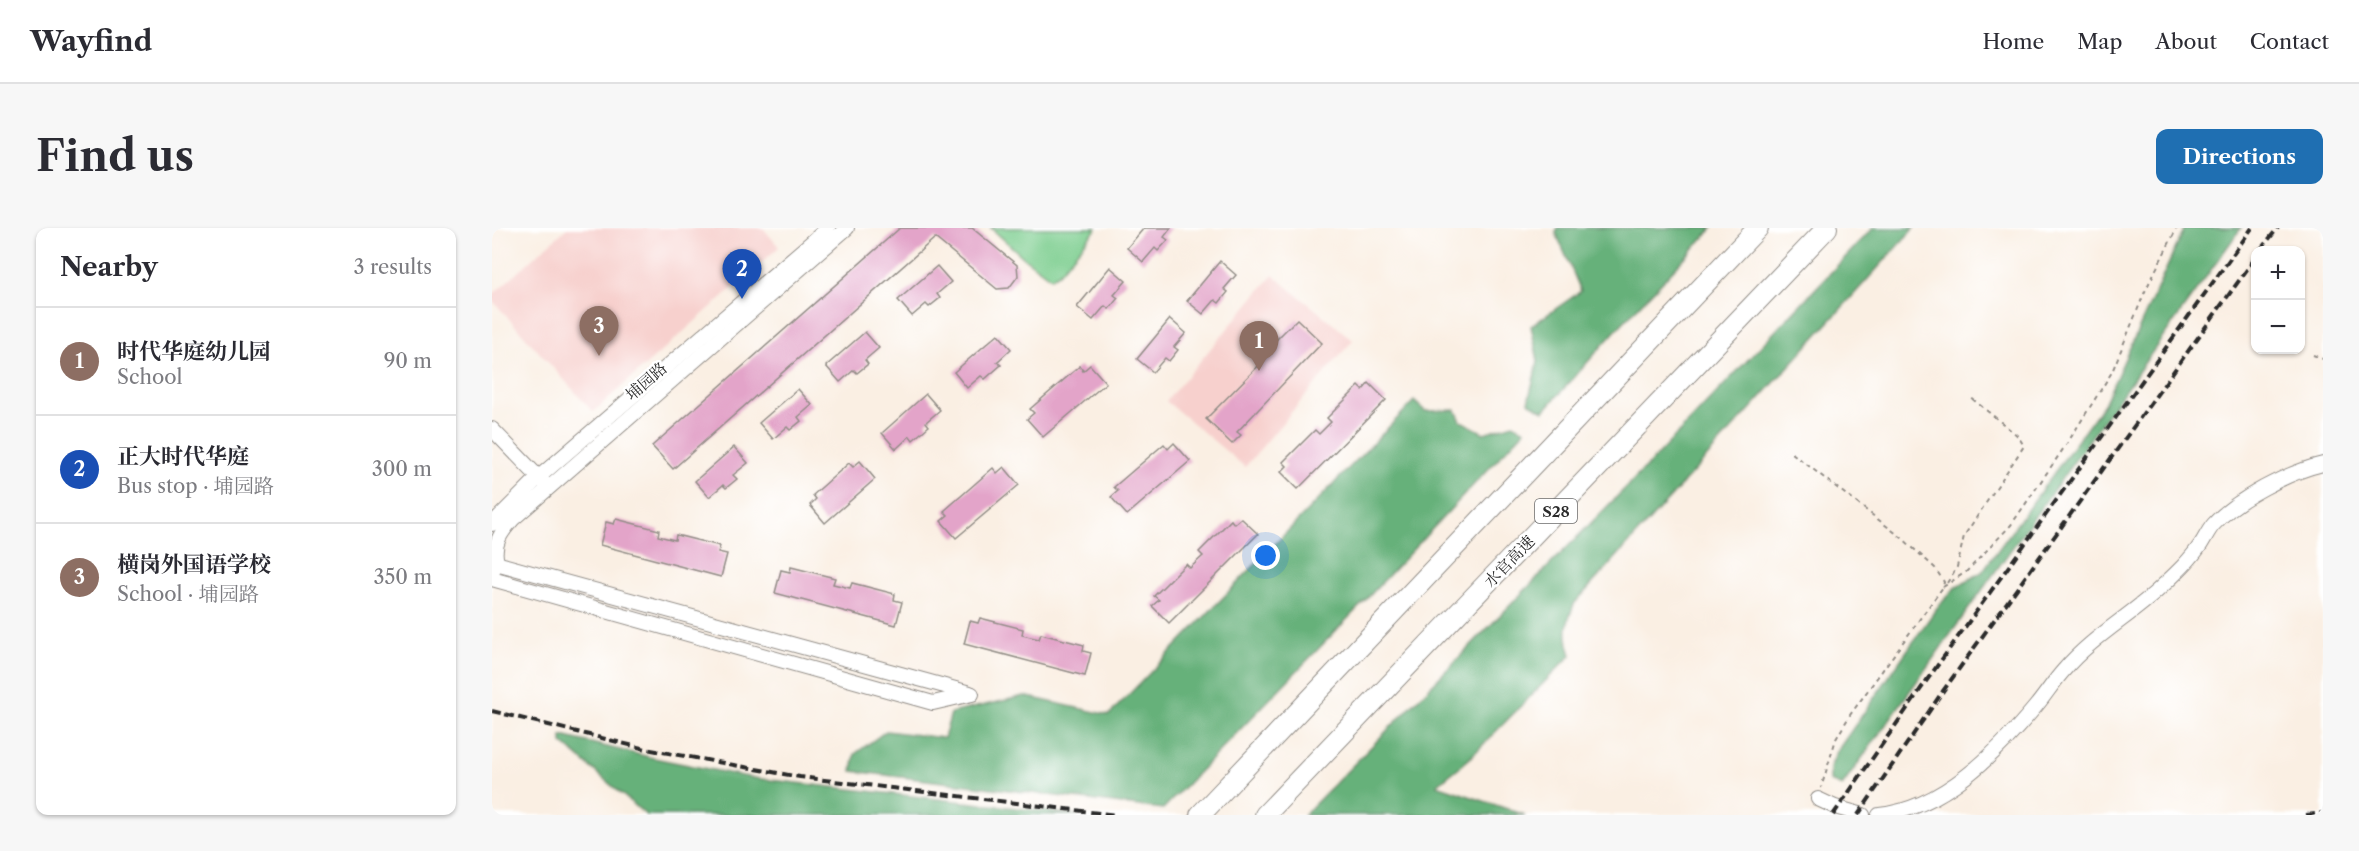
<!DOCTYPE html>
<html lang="en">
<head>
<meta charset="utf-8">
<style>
	body { margin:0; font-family:"Libre Caslon Text","Noto Serif SC",serif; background:#f7f7f7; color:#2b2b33 }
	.controls { position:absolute; right:18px; top:18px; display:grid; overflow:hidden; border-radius:12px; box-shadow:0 2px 4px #0004 }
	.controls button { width:54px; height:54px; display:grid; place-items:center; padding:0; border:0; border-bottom:2px solid #e1e1e2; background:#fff; color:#2b2b33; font:30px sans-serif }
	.you { position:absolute; left:774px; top:328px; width:21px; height:21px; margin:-15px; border:4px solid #fff; border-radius:50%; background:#1a73e8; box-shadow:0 0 0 9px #1a73e833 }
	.badge { display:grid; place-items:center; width:39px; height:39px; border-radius:50%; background:#1f6fb2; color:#fff; font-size:20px; font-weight:700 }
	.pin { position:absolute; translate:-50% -50px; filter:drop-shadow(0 2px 3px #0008) }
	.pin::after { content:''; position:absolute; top:32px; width:21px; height:18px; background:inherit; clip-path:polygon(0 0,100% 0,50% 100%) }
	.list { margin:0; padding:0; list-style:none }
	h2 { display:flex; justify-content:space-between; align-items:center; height:78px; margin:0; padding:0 24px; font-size:26px }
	h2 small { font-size:20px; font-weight:400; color:#7c7c81 }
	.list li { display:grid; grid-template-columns:39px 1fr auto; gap:18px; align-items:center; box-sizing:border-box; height:108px; padding:0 24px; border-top:2px solid #e1e1e2 }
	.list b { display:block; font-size:22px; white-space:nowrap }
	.list p { margin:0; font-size:20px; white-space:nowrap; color:#7c7c81 }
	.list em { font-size:20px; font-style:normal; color:#7c7c81 }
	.map { position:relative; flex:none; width:1831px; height:587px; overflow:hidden; border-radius:12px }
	header { display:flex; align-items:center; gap:36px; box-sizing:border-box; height:84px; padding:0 30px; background:#fff; border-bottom:2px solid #e1e1e2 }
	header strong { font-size:28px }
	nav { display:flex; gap:33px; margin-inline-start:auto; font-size:21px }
	.intro { display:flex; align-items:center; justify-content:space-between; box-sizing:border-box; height:144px; padding:0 36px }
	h1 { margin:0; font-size:42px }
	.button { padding:15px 27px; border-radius:12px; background:#1f6fb2; color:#fff; font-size:21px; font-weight:700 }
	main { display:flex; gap:36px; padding:0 36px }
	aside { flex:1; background:#fff; border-radius:12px; box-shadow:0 2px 4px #0004 }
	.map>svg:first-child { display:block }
	.built { fill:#f7d0cd }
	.green { fill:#7dce8f; stroke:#547c5d; stroke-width:1.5 }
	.forest { fill:#66b17a; stroke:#486e52; stroke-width:1.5 }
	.building { fill:#e3a4c9 }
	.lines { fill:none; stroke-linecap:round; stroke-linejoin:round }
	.minor-casing { stroke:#928d87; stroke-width:16 }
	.highway-casing { stroke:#928d87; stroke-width:22 }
	.path { stroke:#928d87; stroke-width:2; stroke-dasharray:4.5 4.5; stroke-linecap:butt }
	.minor { stroke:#fff; stroke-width:14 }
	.highway { stroke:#fff; stroke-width:20 }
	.rail { stroke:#2b2b2b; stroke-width:4; stroke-dasharray:9 4.5; stroke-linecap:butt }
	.labels { text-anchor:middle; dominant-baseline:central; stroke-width:5; stroke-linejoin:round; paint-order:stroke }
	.shield { fill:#fff; stroke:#6b6b6b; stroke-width:1.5 }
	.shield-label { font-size:15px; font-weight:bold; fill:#2b2b2b }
	.street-label { font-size:16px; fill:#2b2b2b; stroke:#fff }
</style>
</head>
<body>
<header>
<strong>Wayfind</strong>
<nav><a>Home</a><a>Map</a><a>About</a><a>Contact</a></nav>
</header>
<div class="intro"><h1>Find us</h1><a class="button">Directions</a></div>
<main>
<aside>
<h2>Nearby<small>3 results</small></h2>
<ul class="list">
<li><span class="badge" style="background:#8d6e63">1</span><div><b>时代华庭幼儿园</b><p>School</p></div><em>90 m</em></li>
<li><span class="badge" style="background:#1a4fb4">2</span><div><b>正大时代华庭</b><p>Bus stop · 埔园路</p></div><em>300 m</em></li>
<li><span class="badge" style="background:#8d6e63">3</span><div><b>横岗外国语学校</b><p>School · 埔园路</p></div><em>350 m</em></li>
</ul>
</aside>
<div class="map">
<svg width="1831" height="587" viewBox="0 0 1831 587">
	<rect width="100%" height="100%" fill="#fff"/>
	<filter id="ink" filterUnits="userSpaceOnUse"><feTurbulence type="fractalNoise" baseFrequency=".0167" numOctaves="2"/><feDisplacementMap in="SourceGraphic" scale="12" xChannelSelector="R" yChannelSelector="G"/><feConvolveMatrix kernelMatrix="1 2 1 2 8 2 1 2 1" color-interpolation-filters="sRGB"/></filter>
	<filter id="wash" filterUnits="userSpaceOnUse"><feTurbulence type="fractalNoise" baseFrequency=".008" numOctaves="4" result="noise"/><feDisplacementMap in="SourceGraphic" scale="24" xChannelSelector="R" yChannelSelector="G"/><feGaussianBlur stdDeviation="1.35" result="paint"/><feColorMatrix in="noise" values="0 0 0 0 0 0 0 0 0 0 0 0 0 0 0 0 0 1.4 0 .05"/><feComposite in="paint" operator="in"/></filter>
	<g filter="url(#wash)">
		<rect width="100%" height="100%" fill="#faefe3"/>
		<!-- built -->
		<g class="built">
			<polygon points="75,0 271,0 287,19 101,184 0,72 0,67"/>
			<polygon points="781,47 861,112 753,239 674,173"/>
		</g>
		<!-- green -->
		<polygon class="green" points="499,0 605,0 567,45 559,50 532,30"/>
		<!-- forest -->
		<g class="forest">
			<polygon points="1065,0 1221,0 1126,100 1052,183 1036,174 1046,133 1039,98 1089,63 1064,5"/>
			<path d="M1381,0H1422L1082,376C1074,397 1072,405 1079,427L976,532L945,557L1033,587H812L1155,238Z"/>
			<polygon points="1693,0 1749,0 1350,558 1338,553 1338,540 1345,523 1444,381 1463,360 1490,344 1612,176"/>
			<polygon points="922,173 933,183 964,182 969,193 992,205 1021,196 1033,202 868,378 671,581 360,543 363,526 394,503 452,510 459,485 532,468 617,487"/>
			<polygon points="70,508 157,529 261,550 586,587 154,587 70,515"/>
		</g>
		<g id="blocks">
			<!-- building -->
			<g class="building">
				<polygon points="408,0 480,0 525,37 526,48 517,60 505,61 443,10 181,241 160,218"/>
				<polygon points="652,0 679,0 672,9 676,12 666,23 663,20 651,34 635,20"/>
				<polygon points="728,33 744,47 732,61 736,64 727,75 723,72 711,86 695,73"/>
				<polygon points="445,38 459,54 445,66 448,70 437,79 434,76 420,88 406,72"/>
				<polygon points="618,39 634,53 622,67 626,70 617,81 613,78 601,92 585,79"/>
				<polygon points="678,91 694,105 682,119 686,122 677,133 673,130 661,144 645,131"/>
				<polygon points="805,91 830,115 745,204 749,207 740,216 714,191 783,121 779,117"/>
				<polygon points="373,104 387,120 373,132 376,136 365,145 362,142 348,154 334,138"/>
				<polygon points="506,106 519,121 505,134 509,137 493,151 489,148 475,160 462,144"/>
				<polygon points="598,137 614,155 551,209 535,191 542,185 538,181 588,138 591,143"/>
				<polygon points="877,155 894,172 806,261 789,244 795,238 791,234 823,202 827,206 839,194 835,190 867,158 871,162"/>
				<polygon points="306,161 320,177 306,189 309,193 298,202 295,199 281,211 267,195"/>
				<polygon points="434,166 448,182 434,194 437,198 421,212 418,208 404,221 390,205"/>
				<polygon points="682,215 698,233 635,287 619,269 626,263 622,259 672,216 676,221"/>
				<polygon points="242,219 256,235 241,247 245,251 234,260 231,257 217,269 203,253"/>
				<polygon points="368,233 383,251 333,295 318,277 324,271 321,267 357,235 361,239"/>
				<polygon points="512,239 527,257 464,310 449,293 456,287 452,283 501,240 505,245"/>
				<polygon points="749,290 766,306 677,395 660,378 667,372 662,368 694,336 698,340 711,328 707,324 739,292 742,296"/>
				<polygon points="124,291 167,302 166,308 183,312 184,307 228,318 226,324 235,326 229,349 108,317 114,294 122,296"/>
				<polygon points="299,339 343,350 341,356 358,360 360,355 403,366 402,372 410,374 404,397 283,365 289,342 298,344"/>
				<polygon points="488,390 531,401 530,407 547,411 549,406 592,417 591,423 599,425 593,448 472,416 478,393 486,395"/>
			</g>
		</g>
	</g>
	<g filter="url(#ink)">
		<use href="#blocks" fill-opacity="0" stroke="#928d87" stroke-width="1.5"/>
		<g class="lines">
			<!-- minor casing -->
			<g class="minor-casing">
				<g id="minor">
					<polyline points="0,201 53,256"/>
					<polyline points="0,296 47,249 336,0"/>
					<polyline points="0,334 478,465"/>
					<path d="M0,344L5,334C0,317 9,304 21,291L355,0"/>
					<polyline points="0,351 441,475 480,466"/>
					<polyline points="1326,571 1343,579 1371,587"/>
					<path d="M1387,587C1450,581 1505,525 1544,478C1554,466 1562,453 1572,442C1598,411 1635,390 1665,363C1681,348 1697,334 1709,316C1713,310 1716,303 1721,297C1744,271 1797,244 1831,236"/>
				</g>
			</g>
			<!-- highway casing -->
			<g class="highway-casing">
				<g id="highway">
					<polyline points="708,587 1266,0"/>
					<polyline points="773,587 1335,0"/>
				</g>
			</g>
			<!-- path -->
			<g class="path">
				<polyline points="1821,127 1831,131"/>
				<polyline points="1300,225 1410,310 1443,340 1452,354 1451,359 1358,487 1344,511 1329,560"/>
				<polyline points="1455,355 1465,339 1472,308 1532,218 1526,208 1478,169"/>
				<polyline points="1451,359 1474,344 1519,297 1576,214 1620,144 1654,61 1685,0"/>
			</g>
			<!-- minor -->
			<use href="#minor" class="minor"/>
			<!-- highway -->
			<use href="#highway" class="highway"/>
			<!-- rail -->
			<g class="rail">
				<polyline points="1768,22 1786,0"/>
				<polyline points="0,483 154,521 308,549 624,587"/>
				<polyline points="1341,587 1435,452 1760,0"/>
				<polyline points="1366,587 1451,463 1764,29"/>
				<polyline points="1814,587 1831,585"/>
			</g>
		</g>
	</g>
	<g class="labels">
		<!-- shield labels -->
		<rect class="shield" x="1043" y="271" width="42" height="24" rx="4.5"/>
		<g class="shield-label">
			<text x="1064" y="283">S28</text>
		</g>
		<!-- street labels -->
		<g class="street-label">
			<text transform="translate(154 153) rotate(-41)">埔园路</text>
			<text transform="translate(1017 333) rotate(-46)">水官高速</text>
		</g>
	</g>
</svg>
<div class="controls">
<button>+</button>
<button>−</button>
</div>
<div class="you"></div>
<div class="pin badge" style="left:767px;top:143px;background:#8d6e63">1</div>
<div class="pin badge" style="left:250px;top:71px;background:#1a4fb4">2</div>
<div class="pin badge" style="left:107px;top:128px;background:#8d6e63">3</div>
</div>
</main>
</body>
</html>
